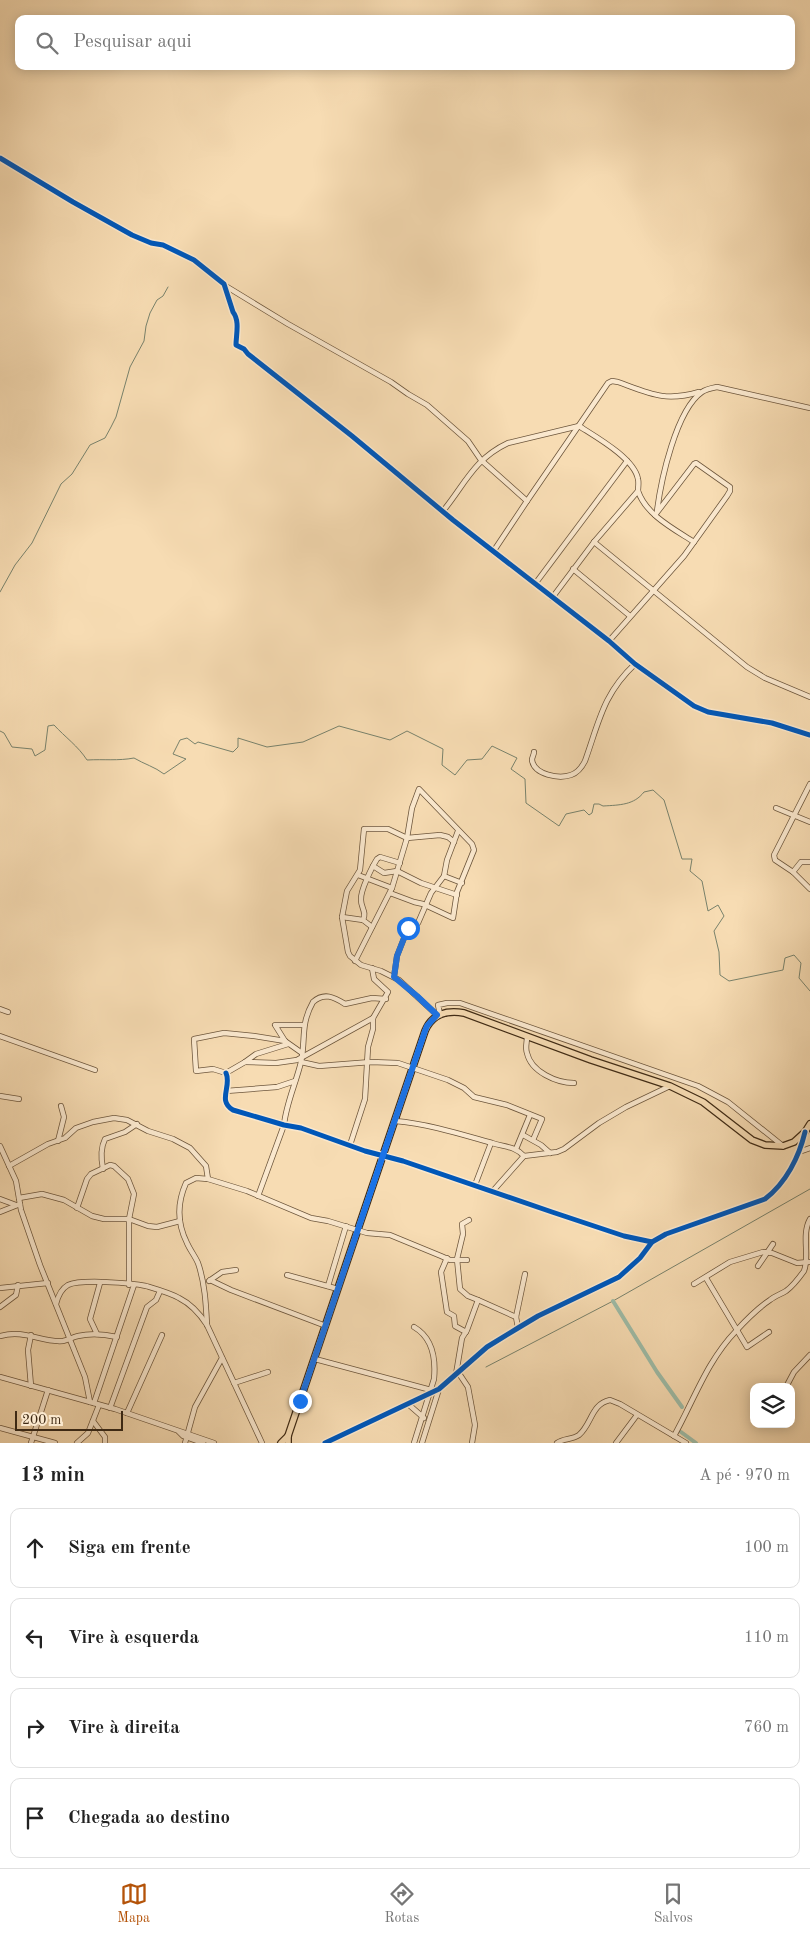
<!DOCTYPE html>
<html lang="pt">
<head>
<meta charset="utf-8">
<style>
	body { margin:0; font-family:"Old Standard TT",serif; background:#f2f2f2; color:#222 }
	.controls { position:absolute; right:15px; bottom:15px; display:grid; overflow:hidden; border-radius:10px; box-shadow:0 2px 12px #0003 }
	.controls button { width:45px; height:45px; display:grid; place-items:center; padding:0; border:0; border-bottom:1px solid #e0e0e0; background:#fff; color:#222; font:25px sans-serif }
	.scale { position:absolute; left:15px; bottom:12px; width:108px; box-sizing:border-box; padding-left:5px; border:2px solid #3f2a14; border-top:0; font-size:14px; line-height:18px; white-space:nowrap; color:#3f2a14; -webkit-text-stroke:4px #fae8ce; paint-order:stroke }
	.stop { position:absolute; width:15px; height:15px; margin:-11px; border:4px solid #1a73e8; border-radius:50%; background:#fff }
	.stop.end { background:#1a73e8; border-color:#fff; box-shadow:0 1px 5px #0008 }
	.list { margin:0; padding:0; list-style:none }
	h2 { display:flex; justify-content:space-between; align-items:center; height:65px; margin:0; padding:0 20px; font-size:21px }
	h2 small { font-size:16px; font-weight:400; color:#767676 }
	.list li { display:grid; grid-template-columns:32px 1fr auto; gap:15px; align-items:center; box-sizing:border-box; height:80px; margin:0 10px 10px; padding:0 10px; border:1px solid #e0e0e0; border-radius:10px }
	.list b { display:block; font-size:19px; white-space:nowrap }
	.list em { font-size:16px; font-style:normal; color:#767676 }
	.icon { flex:none; width:28px; height:28px; fill:none; stroke:currentColor; stroke-width:2; stroke-linecap:round; stroke-linejoin:round }
	.map { position:relative; flex:none; width:810px; height:1443px; overflow:hidden }
	.search { position:absolute; background:#fff; box-shadow:0 2px 12px #0003; left:15px; right:15px; top:15px; height:55px; display:flex; align-items:center; gap:12px; box-sizing:border-box; padding:0 18px; border-radius:10px; color:#767676; font-size:19px }
	.sheet { height:425px; background:#fff }
	nav { display:flex; justify-content:space-around; align-items:center; box-sizing:border-box; height:70px; border-top:1px solid #e0e0e0; background:#fff; font-size:14px; color:#767676 }
	nav a { display:grid; justify-items:center; gap:2px }
	nav .on { color:#b45309 }
	.map>svg:first-child { display:block }
	.lines { fill:none; stroke-linecap:round; stroke-linejoin:round }
	.stream { stroke:#78826c; stroke-width:1 }
	.canal { stroke:#9ebca7; stroke-width:4 }
	.minor-casing { stroke:#6d563c; stroke-width:6 }
	.major-casing { stroke:#3f2a14; stroke-width:8 }
	.minor { stroke:#fae8ce; stroke-width:4.5 }
	.major { stroke:#f7dcb3; stroke-width:5.5 }
	.cycleway-casing { stroke:#fae8ce; stroke-width:8 }
	.cycleway { stroke:#0057b8; stroke-width:5 }
	.route { stroke:#1a73e8; stroke-width:6 }
</style>
</head>
<body>
<div class="map">
<svg width="810" height="1443" viewBox="0 0 810 1443">
	<rect width="100%" height="100%" fill="#f7dcb3"/>
	<filter id="stains"><feTurbulence type="fractalNoise" baseFrequency=".004" numOctaves="4"/><feColorMatrix values="0 0 0 0 .2 0 0 0 0 .09 0 0 0 0 .02 0 0 0 .5 -.17"/></filter>
	<radialGradient id="worn" r=".72"><stop offset=".6" stop-color="#630" stop-opacity="0"/><stop offset="1" stop-color="#630" stop-opacity=".3"/></radialGradient>
	<g class="lines">
		<!-- stream -->
		<g class="stream">
			<polyline points="0,592 15,565 32,543 61,484 72,474 90,445 105,438 111,427 116,417 130,367 144,341 146,326 150,313 157,300 163,296 168,287"/>
			<path d="M0,731L4,733L12,747L32,749L35,756L45,750L48,726L54,725C65,737 78,746 87,760C104,759 118,761 134,758C144,764 155,767 164,774L186,759L173,754L180,740L187,738L195,744L198,742L233,752L238,747V738L267,747L303,742L339,726L390,740L407,731L443,749L442,765L455,775L467,760L482,759L492,746L517,758L511,769L525,779L526,803L559,826L566,814L584,810L589,815L592,813L594,804H599L603,806C620,805 634,805 644,792L653,790L664,800L682,859H692L690,871L702,881L708,911L718,905L724,916L714,931L719,952L720,975L729,981L783,970L785,958L794,955L801,963L799,978L810,991"/>
			<polyline points="486,1367 613,1301 810,1189"/>
		</g>
		<!-- canal -->
		<g class="canal">
			<polyline points="613,1301 657,1372 682,1407"/>
			<polyline points="681,1432 696,1443"/>
		</g>
		<!-- minor casing -->
		<g class="minor-casing">
			<g id="minor">
				<path d="M0,158L73,202L132,235L151,243L163,245L194,260L224,284L233,312C240,321 236,335 236,345L244,349L248,354L352,436L453,520L609,641L635,664L694,706L708,712L772,723L810,735"/>
				<polyline points="224,285 288,324 391,382 408,394 427,405 468,441 481,460 527,501 493,552"/>
				<path d="M638,491C646,515 674,529 694,542"/>
				<path d="M527,501L608,383L612,381L618,382C651,394 665,402 699,392"/>
				<path d="M443,511C465,484 474,459 508,443L579,426C596,437 634,458 638,479C639,483 638,488 638,491L594,542L552,598"/>
				<path d="M657,511C661,480 676,410 702,392C706,389 712,388 717,387L810,408"/>
				<polyline points="594,542 747,667 765,678 810,697"/>
				<polyline points="573,569 630,616"/>
				<polyline points="535,584 627,461"/>
				<polyline points="609,641 684,556 727,496 730,491 730,487 696,463 694,464 655,515"/>
				<path d="M534,752C534,755 532,757 532,760C534,775 559,779 571,775C577,773 582,767 585,761C599,722 603,694 635,664"/>
				<polyline points="810,784 774,855 775,860 793,872 810,889"/>
				<polyline points="776,808 810,822"/>
				<polyline points="373,866 384,873 397,871 421,883 457,895"/>
				<polyline points="793,872 801,862 810,862"/>
				<polyline points="358,875 392,888"/>
				<polyline points="444,876 462,883"/>
				<polyline points="342,917 363,920"/>
				<path d="M372,927L363,920C367,912 361,908 361,900C360,891 372,867 377,859L380,857L400,863"/>
				<polyline points="355,961 392,888 407,838 412,808 419,789 472,844 474,850 457,892 453,918 423,904 414,902 390,893"/>
				<polyline points="394,977 397,956 408,928 418,923 431,893 444,876 447,860 458,831"/>
				<polyline points="0,1009 8,1012"/>
				<polyline points="440,1014 438,1005 447,1003 460,1003 698,1086 728,1102 783,1146"/>
				<polyline points="437,1015 399,980 381,971 361,965 350,956 348,952 342,917 347,891 360,870 364,829 388,829 407,838 440,835 448,837 454,842"/>
				<polyline points="0,1036 95,1070"/>
				<path d="M527,1037C527,1042 525,1048 527,1053C531,1072 557,1083 574,1083"/>
				<polyline points="288,1044 256,1054 245,1062 276,1063 297,1060 373,1018"/>
				<polyline points="302,1053 285,1041 275,1025 304,1025"/>
				<polyline points="245,1062 226,1073 213,1069 196,1071 194,1039 224,1033 254,1036 285,1041"/>
				<polyline points="301,1062 319,1066 371,1062 398,1063 448,1080 464,1088 474,1097 507,1105 542,1119 533,1140"/>
				<path d="M226,1073C232,1086 217,1101 233,1110L284,1125L301,1128L365,1151L403,1161L552,1212L624,1236L652,1242"/>
				<polyline points="226,1091 277,1087 295,1081"/>
				<polyline points="0,1096 19,1099"/>
				<path d="M395,1121C429,1124 460,1134 492,1143C504,1147 515,1146 524,1156"/>
				<polyline points="523,1135 541,1145 550,1153"/>
				<polyline points="58,1141 64,1117 61,1106"/>
				<polyline points="350,1145 365,1099 368,1047 373,1029 373,1018 388,992 374,979 372,968"/>
				<polyline points="0,1146 16,1181 21,1210 40,1265 85,1377 90,1402"/>
				<polyline points="516,1149 530,1115"/>
				<polyline points="799,1152 810,1148"/>
				<polyline points="9,1166 48,1144 65,1138 76,1128 93,1122 114,1118 127,1120 148,1131 173,1139 190,1148 206,1166 208,1179"/>
				<path d="M103,1169C101,1159 100,1149 105,1139L125,1132L137,1124"/>
				<polyline points="475,1185 491,1143"/>
				<polyline points="492,1192 524,1156 557,1152 564,1149 599,1123 626,1107 670,1086"/>
				<path d="M258,1196L284,1125C286,1104 296,1083 301,1062C306,1039 300,1025 313,1002C324,992 334,997 345,1004L372,998L386,999"/>
				<polyline points="19,1198 42,1194 64,1200 92,1216 104,1219 129,1219 148,1226 157,1227 180,1221"/>
				<polyline points="0,1199 16,1205"/>
				<polyline points="77,1208 87,1179 91,1174 110,1165 114,1166 128,1179 134,1194 129,1219 129,1285"/>
				<polyline points="0,1212 20,1204"/>
				<polyline points="447,1258 441,1272 447,1312 454,1316 455,1326 466,1332"/>
				<polyline points="758,1266 773,1244"/>
				<polyline points="287,1275 338,1289"/>
				<polyline points="706,1278 747,1347 769,1332"/>
				<polyline points="210,1280 231,1290 326,1326"/>
				<polyline points="209,1281 222,1272 236,1270"/>
				<polyline points="694,1284 730,1262 763,1252 772,1253 797,1263 809,1262"/>
				<polyline points="328,1286 346,1226"/>
				<polyline points="0,1288 48,1283"/>
				<polyline points="478,1300 516,1317"/>
				<path d="M56,1304C58,1296 61,1289 68,1285C81,1279 132,1283 146,1286C156,1289 170,1293 179,1298C191,1304 200,1314 207,1325L262,1443"/>
				<polyline points="0,1307 16,1295 18,1285"/>
				<path d="M207,1325C206,1305 205,1283 198,1263C195,1256 190,1250 187,1243C177,1223 177,1203 186,1183L196,1178L208,1179L247,1191L311,1218L328,1221L367,1233L390,1235L441,1256L450,1260H467"/>
				<polyline points="518,1328 516,1317 525,1274"/>
				<polyline points="97,1334 90,1319 100,1283"/>
				<path d="M0,1336C26,1329 41,1343 63,1341C68,1340 73,1337 78,1336C91,1333 104,1334 117,1337"/>
				<polyline points="315,1359 431,1390"/>
				<polyline points="458,1372 468,1387 475,1425 472,1443"/>
				<polyline points="456,1374 462,1338 467,1330 478,1300 468,1296 460,1289 457,1259 463,1234 462,1224 469,1220"/>
				<polyline points="0,1377 115,1409 214,1443"/>
				<polyline points="234,1383 268,1372"/>
				<polyline points="31,1386 28,1350 31,1335"/>
				<polyline points="786,1387 794,1372 810,1355"/>
				<polyline points="94,1403 134,1285"/>
				<polyline points="408,1404 424,1418"/>
				<polyline points="110,1408 147,1307 156,1300 160,1291"/>
				<polyline points="127,1413 162,1335"/>
				<polyline points="93,1421 105,1437 105,1443"/>
				<polyline points="0,1428 55,1443"/>
				<polyline points="179,1432 183,1436 203,1443"/>
				<path d="M674,1436C694,1400 707,1361 736,1331C746,1320 758,1308 770,1300C775,1296 781,1294 786,1291C793,1286 799,1278 804,1271C810,1256 801,1235 810,1219"/>
				<polyline points="31,1443 48,1390"/>
				<polyline points="77,1443 88,1433 99,1405"/>
				<polyline points="185,1443 195,1407 222,1358"/>
				<path d="M325,1443L439,1389L487,1347L518,1328L538,1316L619,1277L640,1258L652,1242L666,1234L765,1199C786,1183 799,1157 805,1132"/>
				<path d="M414,1443L434,1379C436,1358 433,1338 414,1327"/>
				<polyline points="422,1443 439,1389"/>
				<path d="M557,1443C564,1438 572,1440 579,1435C592,1424 591,1404 610,1400L620,1404L686,1443"/>
				<polyline points="616,1443 637,1415"/>
			</g>
		</g>
		<!-- major casing -->
		<g class="major-casing">
			<g id="major">
				<polyline points="281,1443 288,1436"/>
				<path d="M288,1443V1436L425,1031C432,1014 447,1010 464,1013L591,1060L670,1086L703,1102L752,1140L765,1145L783,1146L794,1142L805,1132L810,1124"/>
			</g>
		</g>
		<!-- minor -->
		<use href="#minor" class="minor"/>
		<!-- major -->
		<use href="#major" class="major"/>
		<!-- cycleway casing -->
		<g class="cycleway-casing">
			<g id="cycleway">
				<path d="M0,158L73,202L132,235L151,243L163,245L194,260L224,284L233,312C240,321 236,335 236,345L244,349L248,354L352,436L453,520L609,641L635,664L694,706L708,712L772,723L810,735"/>
				<path d="M226,1073C232,1086 217,1101 233,1110L284,1125L301,1128L365,1151L403,1161L552,1212L624,1236L652,1242"/>
				<path d="M325,1443L439,1389L487,1347L518,1328L538,1316L619,1277L640,1258L652,1242L666,1234L765,1199C786,1183 799,1157 805,1132"/>
			</g>
		</g>
		<!-- cycleway -->
		<use href="#cycleway" class="cycleway"/>
	</g>
	<g class="lines">
		<!-- route -->
		<polyline class="route" points="300,1401 425,1031 427,1026 437,1015 417,996 394,977 397,956 408,928"/>
	</g>
	<rect width="100%" height="100%" filter="url(#stains)"/>
	<rect width="100%" height="100%" fill="url(#worn)"/>
</svg>
<div class="controls">
<button><svg class="icon" aria-label="layers" viewBox="0 0 24 24"><path d="M12 4l9 5-9 5-9-5zM3 14l9 5 9-5"/></svg></button>
</div>
<div class="scale">200 m</div>
<div class="stop" style="left:408px;top:928px"></div>
<div class="stop end" style="left:300px;top:1401px"></div>
<div class="search"><svg class="icon" aria-label="search" viewBox="0 0 24 24"><circle cx="10" cy="10" r="6"/><path d="M15 15l6 6"/></svg>Pesquisar aqui</div>
</div>
<section class="sheet">
<h2>13 min<small>A pé · 970 m</small></h2>
<ul class="list">
<li><svg class="icon" aria-label="ahead" viewBox="0 0 24 24"><path d="M12 20V5M6 11l6-6 6 6"/></svg><div><b>Siga em frente</b></div><em>100 m</em></li>
<li><svg class="icon" aria-label="left" viewBox="0 0 24 24"><path d="M17 20v-9H6M10 6l-5 5 5 5"/></svg><div><b>Vire à esquerda</b></div><em>110 m</em></li>
<li><svg class="icon" aria-label="right" viewBox="0 0 24 24"><path d="M7 20v-9h11M14 6l5 5-5 5"/></svg><div><b>Vire à direita</b></div><em>760 m</em></li>
<li><svg class="icon" aria-label="arrive" viewBox="0 0 24 24"><path d="M6 21V4h12l-3 4 3 4H6"/></svg><div><b>Chegada ao destino</b></div></li>
</ul>
</section>
<nav>
<a class="on"><svg class="icon" aria-label="map" viewBox="0 0 24 24"><path d="M3 6l6-2 6 2 6-2v14l-6 2-6-2-6 2zM9 4v14M15 6v14"/></svg>Mapa</a>
<a><svg class="icon" aria-label="directions" viewBox="0 0 24 24"><path d="M12 3l9 9-9 9-9-9zM9 14v-3h6M13 9l2 2-2 2"/></svg>Rotas</a>
<a><svg class="icon" aria-label="saved" viewBox="0 0 24 24"><path d="M7 4h10v16l-5-4-5 4z"/></svg>Salvos</a>
</nav>
</body>
</html>
